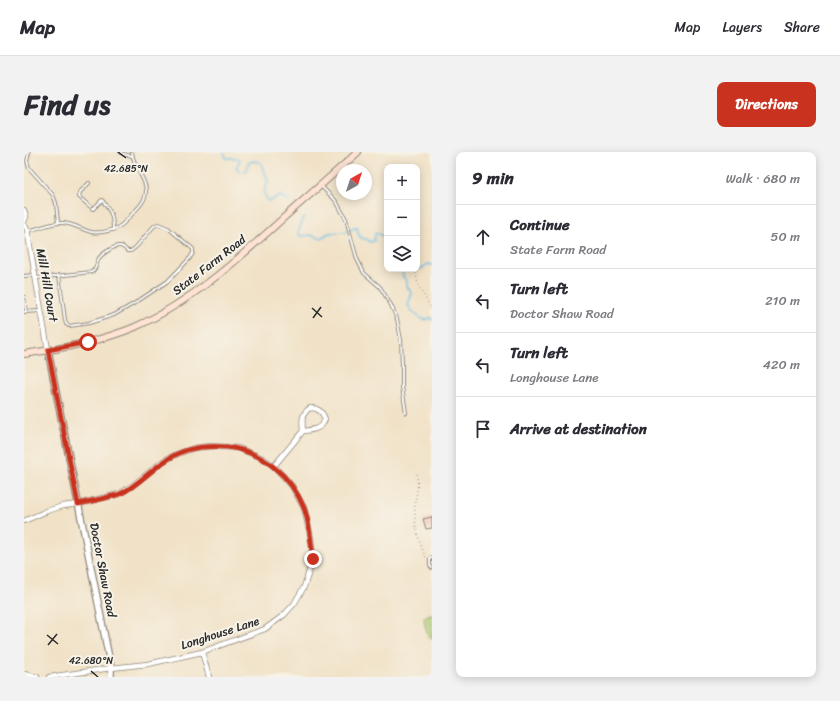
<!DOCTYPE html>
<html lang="en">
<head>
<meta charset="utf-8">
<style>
	body { margin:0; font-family:Sriracha,sans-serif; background:#f2f2f3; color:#2b2b33 }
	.controls { position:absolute; right:12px; top:12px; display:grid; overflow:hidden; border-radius:8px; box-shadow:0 2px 10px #0003 }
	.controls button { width:36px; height:36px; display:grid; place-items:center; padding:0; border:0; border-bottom:1px solid #e1e1e2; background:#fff; color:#2b2b33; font:20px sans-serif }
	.compass { position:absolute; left:312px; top:12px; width:36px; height:36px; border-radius:50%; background:#fff; box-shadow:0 2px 10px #0003; rotate:39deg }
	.stop { position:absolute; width:12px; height:12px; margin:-9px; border:3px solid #c8321e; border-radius:50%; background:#fff }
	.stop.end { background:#c8321e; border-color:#fff; box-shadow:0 1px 4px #0008 }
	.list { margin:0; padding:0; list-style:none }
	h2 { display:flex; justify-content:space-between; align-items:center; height:52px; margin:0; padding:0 16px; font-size:17px }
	h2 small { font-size:13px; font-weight:400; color:#7c7c81 }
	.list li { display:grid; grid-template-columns:26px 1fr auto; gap:12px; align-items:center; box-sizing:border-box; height:64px; padding:0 16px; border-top:1px solid #e1e1e2 }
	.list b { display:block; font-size:15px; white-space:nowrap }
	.list p { margin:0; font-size:13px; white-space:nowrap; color:#7c7c81 }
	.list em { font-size:13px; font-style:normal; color:#7c7c81 }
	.icon { flex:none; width:22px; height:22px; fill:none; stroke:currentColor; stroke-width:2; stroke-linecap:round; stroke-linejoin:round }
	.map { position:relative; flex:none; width:408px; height:525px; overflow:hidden; border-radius:8px }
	header { display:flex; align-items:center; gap:24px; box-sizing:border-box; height:56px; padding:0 20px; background:#fff; border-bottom:1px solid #e1e1e2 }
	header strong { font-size:19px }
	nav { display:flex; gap:22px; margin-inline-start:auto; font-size:14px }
	.intro { display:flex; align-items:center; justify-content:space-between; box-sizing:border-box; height:96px; padding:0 24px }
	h1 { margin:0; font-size:28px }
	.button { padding:10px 18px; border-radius:8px; background:#c8321e; color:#fff; font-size:14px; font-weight:700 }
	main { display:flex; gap:24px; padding:0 24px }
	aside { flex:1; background:#fff; border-radius:8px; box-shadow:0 2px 10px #0003 }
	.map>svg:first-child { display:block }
	.green { fill:#b6d37a; stroke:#707f52 }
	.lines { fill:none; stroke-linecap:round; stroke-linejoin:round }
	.stream { stroke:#6abfe7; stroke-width:1.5 }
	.building { fill:#efa397 }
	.service-casing { stroke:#8e8679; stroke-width:4 }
	.minor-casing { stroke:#8e8679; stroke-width:6 }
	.tertiary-casing { stroke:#8e8679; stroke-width:8 }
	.secondary-casing { stroke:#8e8679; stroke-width:8 }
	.path { stroke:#8e8679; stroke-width:1; stroke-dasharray:1 3; stroke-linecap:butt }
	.service { stroke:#fff; stroke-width:2 }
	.minor { stroke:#fff; stroke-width:4.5 }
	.tertiary { stroke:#fff; stroke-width:5.5 }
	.secondary { stroke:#fee3d2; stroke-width:6 }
	.route { stroke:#c8321e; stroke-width:5 }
	.ticks { fill:none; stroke:#2b2b2b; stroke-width:1.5 }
	.labels { text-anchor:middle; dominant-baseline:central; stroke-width:4; stroke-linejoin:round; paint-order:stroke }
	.street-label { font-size:12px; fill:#2b2b2b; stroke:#f7f3e8 }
	.ticks-label { font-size:10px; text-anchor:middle; fill:#2b2b2b; stroke:#f7f3e8; stroke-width:4; stroke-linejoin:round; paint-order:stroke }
</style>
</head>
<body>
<header>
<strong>Map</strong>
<nav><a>Map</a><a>Layers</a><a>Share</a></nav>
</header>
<div class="intro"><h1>Find us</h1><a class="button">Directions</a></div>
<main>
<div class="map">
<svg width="408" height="525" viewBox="0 0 408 525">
	<rect width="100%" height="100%" fill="#f7f3e8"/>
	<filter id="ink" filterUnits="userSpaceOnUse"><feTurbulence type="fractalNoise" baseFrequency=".025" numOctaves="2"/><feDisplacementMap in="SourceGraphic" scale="8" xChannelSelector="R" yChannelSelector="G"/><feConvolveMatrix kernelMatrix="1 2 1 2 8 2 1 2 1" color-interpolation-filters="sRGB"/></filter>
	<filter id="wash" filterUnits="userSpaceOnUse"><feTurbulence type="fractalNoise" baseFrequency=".012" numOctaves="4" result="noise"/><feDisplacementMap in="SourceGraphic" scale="16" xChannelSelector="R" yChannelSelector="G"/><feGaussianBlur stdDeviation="0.9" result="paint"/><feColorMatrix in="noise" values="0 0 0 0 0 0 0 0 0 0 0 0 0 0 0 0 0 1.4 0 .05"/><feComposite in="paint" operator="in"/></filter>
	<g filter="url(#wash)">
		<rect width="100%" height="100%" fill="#f1e2c7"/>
		<!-- green -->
		<polygon class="green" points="408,463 408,487 405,485 401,475 400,465"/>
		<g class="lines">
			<!-- stream -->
			<g class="stream">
				<polyline points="200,0 202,6 213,6 216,8 212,16 218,20 223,18 224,11 230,9 236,10 244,28 240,41 244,49 248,48 256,44 265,49"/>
				<polyline points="280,65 274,81 276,83 280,84 285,83 297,86 305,81 321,80 333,75 335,84 339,87 343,87 346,90 350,89 351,81 355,82 359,84 363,82"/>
				<polyline points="393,115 397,117 404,112 408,113"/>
				<polyline points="378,117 379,125 383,129 383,135 388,141 384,153 388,159 399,168 407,166 408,168"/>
			</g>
		</g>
		<g id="blocks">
			<!-- building -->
			<polygon class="building" points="408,365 408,376 402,377 399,367"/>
		</g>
	</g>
	<g filter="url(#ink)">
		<use href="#blocks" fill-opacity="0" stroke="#8e8679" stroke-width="1"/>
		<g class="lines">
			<!-- service casing -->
			<g class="service-casing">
				<g id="service">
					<polyline points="5,0 3,9 5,16 29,43 32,51 34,71"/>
					<polyline points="96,0 99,2 108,4"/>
					<path d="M65,31L56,40L55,45L69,57L78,48C87,60 89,63 89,78"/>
					<polyline points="297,34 312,49 322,67 333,107 340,121 356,135 367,153 373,167 377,188 378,214 378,235 382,261"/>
					<path d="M4,79C15,76 27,71 37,71C48,71 57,77 67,80C71,81 75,80 79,80C95,77 99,73 109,61C115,55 123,47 122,37C120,24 109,14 108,0"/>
					<polyline points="0,124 10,123"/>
					<path d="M13,126L68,120C74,115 72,111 75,106C78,102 90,94 95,94C99,94 101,96 103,99H107L112,95L130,74L134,72L144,76L169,97V101L166,106L144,129L111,151L90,163L65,171L45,174L42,172L41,168L35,123"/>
					<polyline points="0,145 2,160"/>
					<polyline points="0,160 17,159"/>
					<polyline points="408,405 406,407 406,414 408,416"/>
				</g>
			</g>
			<!-- minor casing -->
			<g class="minor-casing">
				<g id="minor">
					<polyline points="0,58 2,65 0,70"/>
					<polyline points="0,73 3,77 24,198"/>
					<path d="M286,256C294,256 298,259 301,267C298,277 289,278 279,279C278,269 277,262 286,256Z"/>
					<polyline points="250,314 279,279"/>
					<polyline points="0,369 23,359 39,354 54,352 95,342 108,334 139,309 153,302 170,296 187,294 214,296 229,302 238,306 250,314 268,334 280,356 287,386 289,407 280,435 270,452 260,463 241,477 178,500 124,512 87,516 25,525"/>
					<polyline points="178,500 185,525"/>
					<polyline points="0,522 13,525"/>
				</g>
			</g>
			<!-- tertiary casing -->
			<g class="tertiary-casing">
				<polyline id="tertiary" points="24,198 32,240 87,516 87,525"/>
			</g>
			<!-- secondary casing -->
			<g class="secondary-casing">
				<path id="secondary" d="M0,202C36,197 78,189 111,175C171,148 219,103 266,60C289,40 312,20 334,0"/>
			</g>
			<!-- path -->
			<g class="path">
				<polyline points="391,117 394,133 408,158"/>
				<path d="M393,322C393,327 394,333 393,338C393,343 391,348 391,354C390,371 394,390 402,406"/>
			</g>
			<!-- service -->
			<use href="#service" class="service"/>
			<!-- minor -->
			<use href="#minor" class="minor"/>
			<!-- tertiary -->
			<use href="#tertiary" class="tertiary"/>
			<!-- secondary -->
			<use href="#secondary" class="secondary"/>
		</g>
	</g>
	<g class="lines" filter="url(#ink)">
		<!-- route -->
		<path class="route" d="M64,190L24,198L32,240L54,352C63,350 72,348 81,346C86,344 91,344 96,342C117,332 131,312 153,302C170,294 185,294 203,295C238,299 267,324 280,356C286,372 287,390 289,407"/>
	</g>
	<!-- ticks -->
	<path class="ticks" d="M94,0L102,6M288,156L298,165M289,166L297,155M23,483L34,492M24,493L33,482M67,519L74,525"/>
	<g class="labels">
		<!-- street labels -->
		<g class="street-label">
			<text transform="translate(185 113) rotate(-38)">State Farm Road</text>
			<text transform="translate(23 133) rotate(80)">Mill Hill Court</text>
			<text transform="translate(79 418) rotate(79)">Doctor Shaw Road</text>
			<text transform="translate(196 481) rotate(-18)">Longhouse Lane</text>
		</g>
	</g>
	<g class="ticks-label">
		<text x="102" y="20">42.685°N</text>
		<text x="67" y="512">42.680°N</text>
	</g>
</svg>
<div class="controls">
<button>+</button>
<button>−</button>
<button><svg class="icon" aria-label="layers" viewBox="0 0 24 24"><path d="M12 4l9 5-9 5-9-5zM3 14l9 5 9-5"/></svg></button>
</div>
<svg class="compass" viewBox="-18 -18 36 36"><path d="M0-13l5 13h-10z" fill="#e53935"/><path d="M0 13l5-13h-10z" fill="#7c7c81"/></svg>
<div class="stop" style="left:64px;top:190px"></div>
<div class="stop end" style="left:289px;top:407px"></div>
</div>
<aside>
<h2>9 min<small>Walk · 680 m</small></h2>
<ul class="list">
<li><svg class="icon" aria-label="ahead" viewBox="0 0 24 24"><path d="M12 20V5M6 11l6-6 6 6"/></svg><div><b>Continue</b><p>State Farm Road</p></div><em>50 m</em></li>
<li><svg class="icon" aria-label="left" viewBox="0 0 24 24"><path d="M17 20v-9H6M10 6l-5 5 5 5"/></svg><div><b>Turn left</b><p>Doctor Shaw Road</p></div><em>210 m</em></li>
<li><svg class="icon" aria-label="left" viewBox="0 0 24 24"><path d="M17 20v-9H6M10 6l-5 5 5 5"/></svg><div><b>Turn left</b><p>Longhouse Lane</p></div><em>420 m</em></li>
<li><svg class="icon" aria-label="arrive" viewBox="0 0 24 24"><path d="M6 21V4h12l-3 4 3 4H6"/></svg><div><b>Arrive at destination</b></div></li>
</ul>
</aside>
</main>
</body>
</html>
